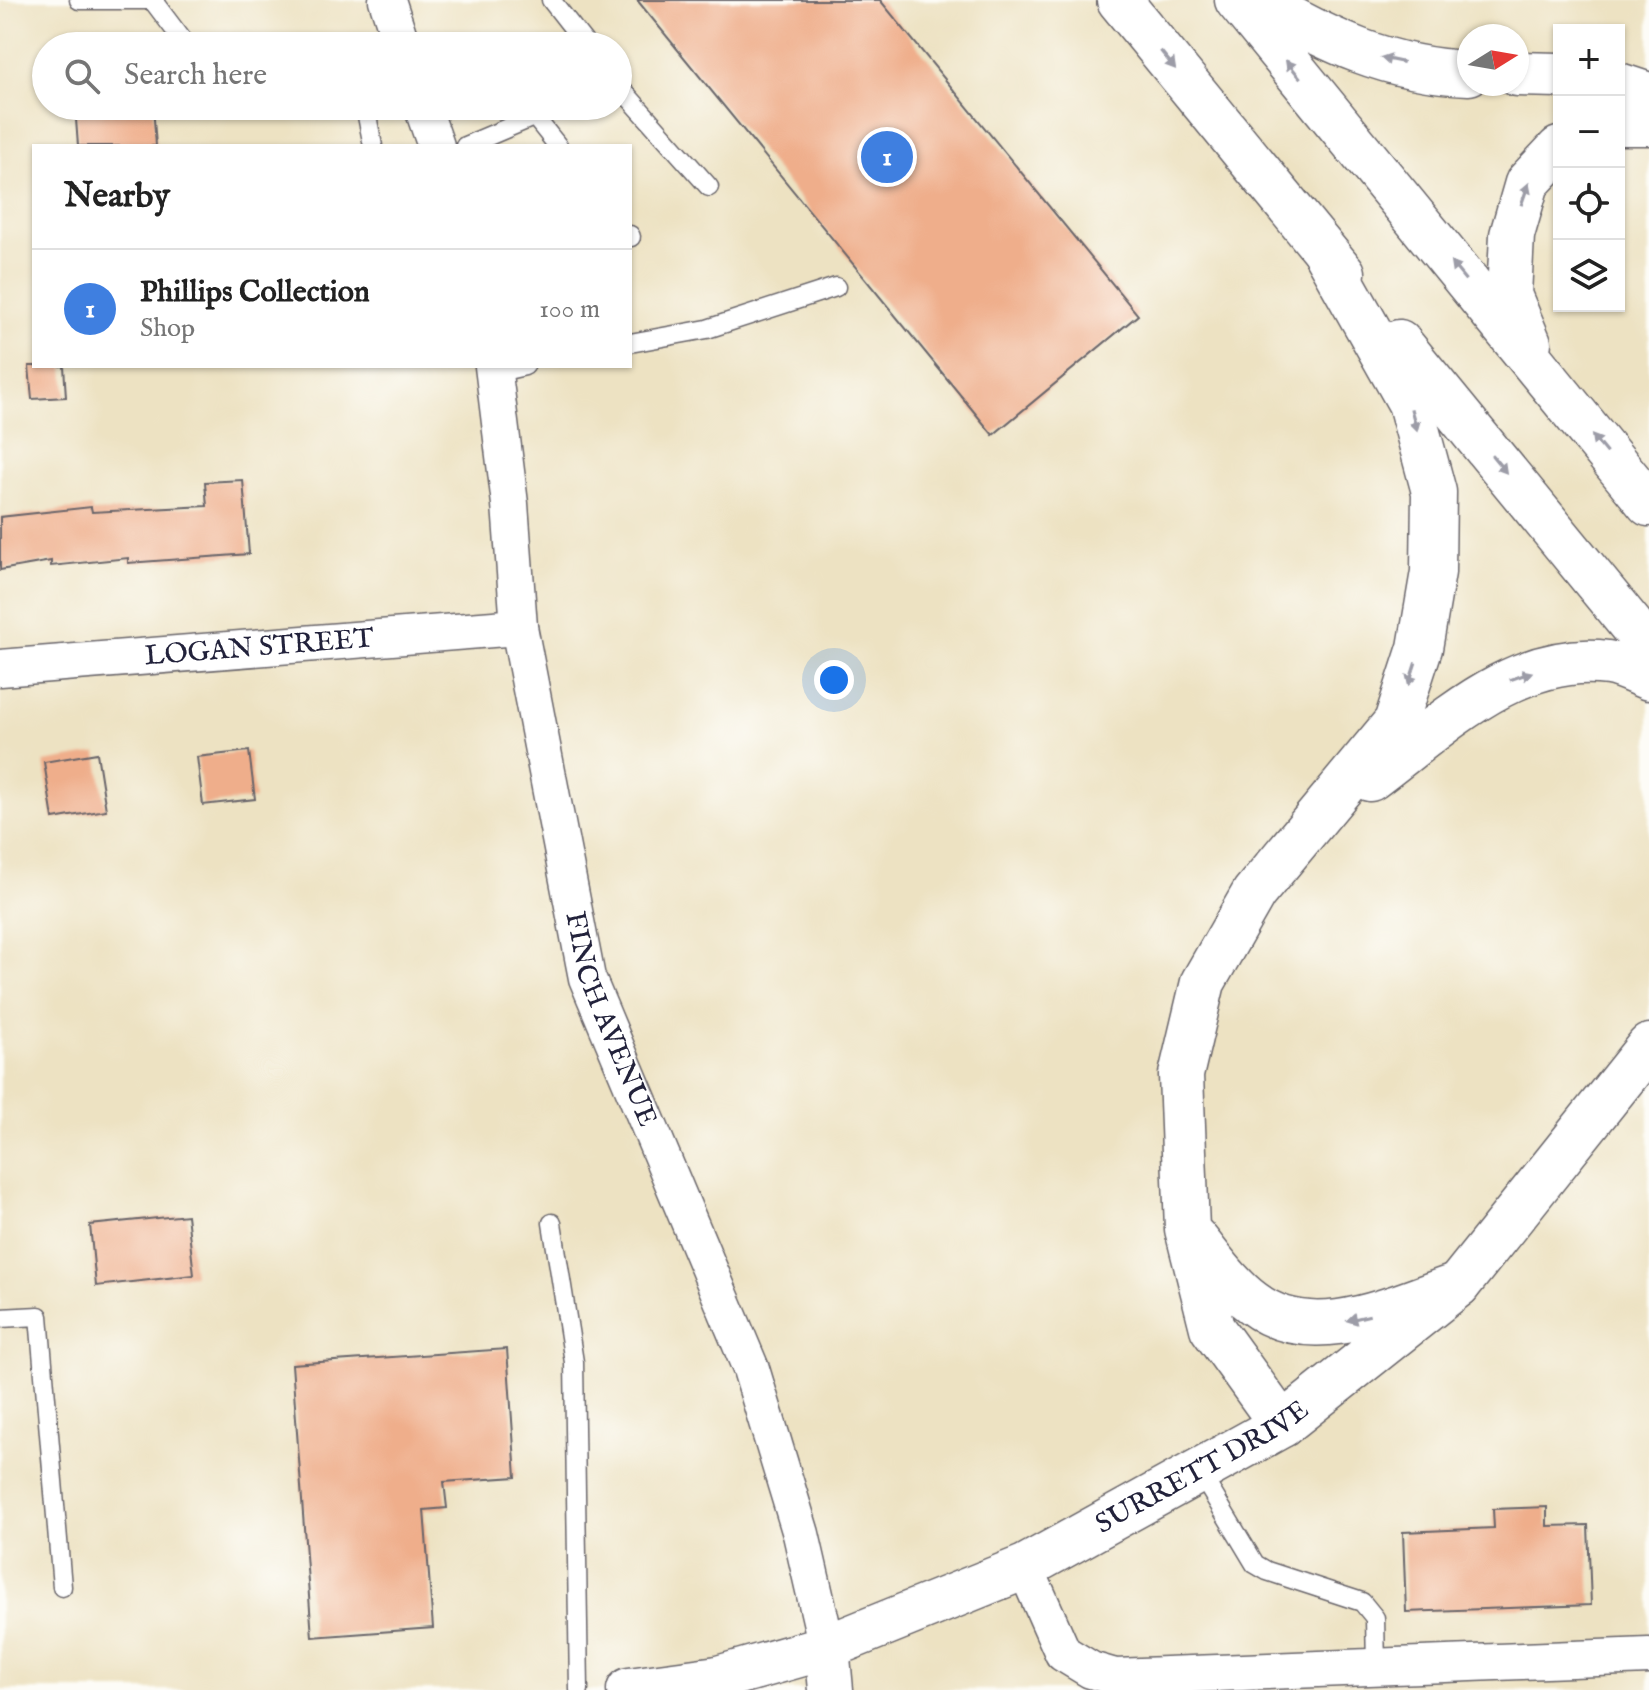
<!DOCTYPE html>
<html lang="en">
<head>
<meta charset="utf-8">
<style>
	body { margin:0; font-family:"IM FELL English",serif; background:#f2f2f2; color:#222 }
	.controls { position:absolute; right:24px; top:24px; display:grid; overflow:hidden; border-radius:0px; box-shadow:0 2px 6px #0004 }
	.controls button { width:72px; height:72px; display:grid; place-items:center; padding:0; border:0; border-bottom:2px solid #e0e0e0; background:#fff; color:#222; font:40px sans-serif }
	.compass { position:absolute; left:1457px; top:24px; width:72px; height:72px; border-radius:50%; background:#fff; box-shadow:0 2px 6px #0004; rotate:79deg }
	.you { position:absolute; left:834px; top:680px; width:28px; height:28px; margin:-20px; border:6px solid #fff; border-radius:50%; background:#1a73e8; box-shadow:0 0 0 12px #1a73e833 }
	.badge { display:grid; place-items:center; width:52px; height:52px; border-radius:50%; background:#ea580c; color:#fff; font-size:26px; font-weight:700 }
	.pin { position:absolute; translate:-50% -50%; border:4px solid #fff; box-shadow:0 2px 8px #0006 }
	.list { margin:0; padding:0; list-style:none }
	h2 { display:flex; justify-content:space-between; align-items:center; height:104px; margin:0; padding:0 32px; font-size:34px }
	h2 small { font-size:26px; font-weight:400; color:#767676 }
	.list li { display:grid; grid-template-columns:52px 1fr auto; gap:24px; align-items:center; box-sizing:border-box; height:120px; padding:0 32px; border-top:2px solid #e0e0e0 }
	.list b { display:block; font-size:30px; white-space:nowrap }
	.list p { margin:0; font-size:26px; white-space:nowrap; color:#767676 }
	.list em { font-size:26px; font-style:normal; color:#767676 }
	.icon { flex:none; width:44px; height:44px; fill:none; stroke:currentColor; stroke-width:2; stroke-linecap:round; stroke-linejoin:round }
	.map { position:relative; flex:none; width:1649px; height:1690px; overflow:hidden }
	.search { position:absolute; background:#fff; box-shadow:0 2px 6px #0004; left:32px; top:32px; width:600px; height:88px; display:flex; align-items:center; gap:20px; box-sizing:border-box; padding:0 28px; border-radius:44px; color:#767676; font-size:30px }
	.panel { position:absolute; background:#fff; box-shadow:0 2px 6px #0004; left:32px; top:144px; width:600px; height:224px; border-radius:0px }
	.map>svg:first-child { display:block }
	.building { fill:#efae8b }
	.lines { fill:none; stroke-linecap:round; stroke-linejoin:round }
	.lane-casing { stroke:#69656a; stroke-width:21 }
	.street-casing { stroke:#69656a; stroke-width:39 }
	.secondary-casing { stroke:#69656a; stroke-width:47 }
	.highway-casing { stroke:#69656a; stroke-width:47 }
	.lane { stroke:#fff; stroke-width:18 }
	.street { stroke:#fff; stroke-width:36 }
	.secondary { stroke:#fff; stroke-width:44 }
	.highway { stroke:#fff; stroke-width:44 }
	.oneway { fill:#9c9ca7 }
	.labels { text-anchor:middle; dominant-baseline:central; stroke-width:6; stroke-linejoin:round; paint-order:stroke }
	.street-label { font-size:28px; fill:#22223b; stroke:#fdfcf7 }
</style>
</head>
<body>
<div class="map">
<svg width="1649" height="1690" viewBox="0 0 1649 1690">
	<rect width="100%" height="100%" fill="#fdfcf7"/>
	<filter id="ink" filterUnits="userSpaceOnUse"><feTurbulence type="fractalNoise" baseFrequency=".0125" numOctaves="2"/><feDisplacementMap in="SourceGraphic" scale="16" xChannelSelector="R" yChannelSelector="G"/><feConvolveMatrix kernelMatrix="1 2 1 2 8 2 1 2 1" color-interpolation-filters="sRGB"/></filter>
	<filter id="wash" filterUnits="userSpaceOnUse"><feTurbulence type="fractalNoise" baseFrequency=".006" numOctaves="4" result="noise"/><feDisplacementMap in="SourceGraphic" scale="32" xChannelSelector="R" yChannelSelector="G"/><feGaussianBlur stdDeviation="1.8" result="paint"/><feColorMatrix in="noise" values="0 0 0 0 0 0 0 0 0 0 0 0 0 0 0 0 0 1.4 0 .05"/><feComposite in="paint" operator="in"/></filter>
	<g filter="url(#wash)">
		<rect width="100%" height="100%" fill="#ede2c2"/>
		<g id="blocks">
			<!-- building -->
			<g class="building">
				<polygon points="637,0 880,0 1138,315 993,435"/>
				<polygon points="75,106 153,106 156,146 78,146"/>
				<polygon points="29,366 64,366 66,397 32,399"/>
				<polygon points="243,480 249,554 128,563 128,558 51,566 51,561 0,570 0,517 91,507 92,512 207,506 205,482"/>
				<polygon points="249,751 255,799 203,805 197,757"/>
				<polygon points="97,753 106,810 53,819 44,762"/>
				<polygon points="187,1215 194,1275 96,1286 90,1225"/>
				<polygon points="507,1349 516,1477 444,1482 447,1508 424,1510 433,1628 312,1637 292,1364"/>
				<polygon points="1547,1507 1547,1526 1588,1525 1591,1605 1406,1612 1403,1532 1494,1528 1493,1509"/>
			</g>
		</g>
	</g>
	<g filter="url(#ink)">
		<use href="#blocks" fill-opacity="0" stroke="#69656a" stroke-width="2"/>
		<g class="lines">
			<!-- lane casing -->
			<g class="lane-casing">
				<g id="lane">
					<polyline points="79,0 155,0"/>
					<polyline points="551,0 587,46"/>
					<polyline points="153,1 187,46"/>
					<polyline points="618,85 709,187"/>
					<polyline points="365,106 373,146"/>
					<polyline points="534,116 558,146"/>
					<polyline points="465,146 559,106"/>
					<polyline points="630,235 631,237"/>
					<polyline points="630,343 707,329 836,287"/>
					<polyline points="494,373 525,366"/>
					<polyline points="552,1223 574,1362 579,1690"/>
					<polyline points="0,1318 39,1316 62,1587"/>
					<polyline points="1199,1471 1255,1564 1267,1571 1362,1602 1375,1618 1376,1667"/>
				</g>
			</g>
			<!-- street casing -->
			<g class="street-casing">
				<g id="street">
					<polyline points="387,0 402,46"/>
					<polyline points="422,106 436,146"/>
					<path id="s1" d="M493,366L510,504L519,627L587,978L751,1369L801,1534L827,1647"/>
					<path id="s2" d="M0,668L519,627"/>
					<polyline points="1025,1567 1063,1653 1091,1670 1115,1677 1649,1656"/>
				</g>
			</g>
			<!-- secondary casing -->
			<g class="secondary-casing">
				<g id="secondary">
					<polyline points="827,1647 831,1690"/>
					<path id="s3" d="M629,1690L718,1678L827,1647L1025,1567L1282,1425L1458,1285L1649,1046"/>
				</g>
			</g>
			<!-- highway casing -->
			<g class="highway-casing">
				<g id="highway">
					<polyline points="1119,0 1343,273"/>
					<polyline points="1237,0 1649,504"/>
					<path d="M1258,0C1326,40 1388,70 1469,73"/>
					<polyline points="1517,74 1559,75"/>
					<polyline points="1619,85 1649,95"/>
					<polyline points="1619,123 1649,123"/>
					<polyline points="1399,342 1649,647"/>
					<polyline points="1529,343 1509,295 1512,235 1527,183 1559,149"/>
					<path d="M1370,779C1440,727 1515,651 1608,663C1622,665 1636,673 1649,678"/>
					<path d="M1195,1239C1213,1261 1230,1286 1253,1303C1313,1349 1396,1306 1458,1285"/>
					<polyline points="1282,1425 1212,1328 1187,1229 1181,1075 1203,982 1254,893 1396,722 1420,648 1433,572 1434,492 1410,403 1325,252"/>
				</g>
			</g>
			<!-- lane -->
			<use href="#lane" class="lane"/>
			<!-- street -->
			<use href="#street" class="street"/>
			<!-- secondary -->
			<use href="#secondary" class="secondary"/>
			<!-- highway -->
			<use href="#highway" class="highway"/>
		</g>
		<!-- one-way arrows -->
		<defs><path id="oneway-solid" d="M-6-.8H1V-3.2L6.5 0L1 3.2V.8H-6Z" transform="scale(2)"/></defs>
		<g class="oneway">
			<use href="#oneway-solid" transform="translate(1168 60) rotate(51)"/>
			<use href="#oneway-solid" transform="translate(1392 60) rotate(-168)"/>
			<use href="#oneway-solid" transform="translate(1293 69) rotate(-129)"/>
			<use href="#oneway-solid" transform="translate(1525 194) rotate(-71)"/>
			<use href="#oneway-solid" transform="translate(1458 271) rotate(-129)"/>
			<use href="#oneway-solid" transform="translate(1414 420) rotate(75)"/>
			<use href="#oneway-solid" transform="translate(1599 444) rotate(-129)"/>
			<use href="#oneway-solid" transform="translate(1499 464) rotate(51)"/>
			<use href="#oneway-solid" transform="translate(1412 674) rotate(108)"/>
			<use href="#oneway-solid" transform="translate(1521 676) rotate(-19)"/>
			<use href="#oneway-solid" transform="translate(1358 1318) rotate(167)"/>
		</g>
	</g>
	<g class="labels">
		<!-- street labels -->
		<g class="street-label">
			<text stroke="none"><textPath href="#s2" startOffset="260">LOGAN STREET</textPath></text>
			<text stroke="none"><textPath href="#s1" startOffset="666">FINCH AVENUE</textPath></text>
			<text stroke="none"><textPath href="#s3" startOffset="620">SURRETT DRIVE</textPath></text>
		</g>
	</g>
</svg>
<div class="controls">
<button>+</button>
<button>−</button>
<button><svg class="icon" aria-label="locate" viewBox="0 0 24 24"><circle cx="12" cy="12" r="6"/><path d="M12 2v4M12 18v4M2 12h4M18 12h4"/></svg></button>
<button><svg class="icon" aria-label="layers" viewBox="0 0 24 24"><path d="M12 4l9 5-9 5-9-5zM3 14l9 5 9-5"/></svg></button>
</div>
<svg class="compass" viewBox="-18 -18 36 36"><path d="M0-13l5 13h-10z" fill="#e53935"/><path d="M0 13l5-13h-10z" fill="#767676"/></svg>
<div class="you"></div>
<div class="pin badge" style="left:887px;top:157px;background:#3f7fe0">1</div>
<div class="search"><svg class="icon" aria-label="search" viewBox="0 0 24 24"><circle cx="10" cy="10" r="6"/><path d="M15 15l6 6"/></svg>Search here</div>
<section class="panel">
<h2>Nearby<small></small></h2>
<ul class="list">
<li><span class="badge" style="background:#3f7fe0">1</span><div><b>Phillips Collection</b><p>Shop</p></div><em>100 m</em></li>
</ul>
</section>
</div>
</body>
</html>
